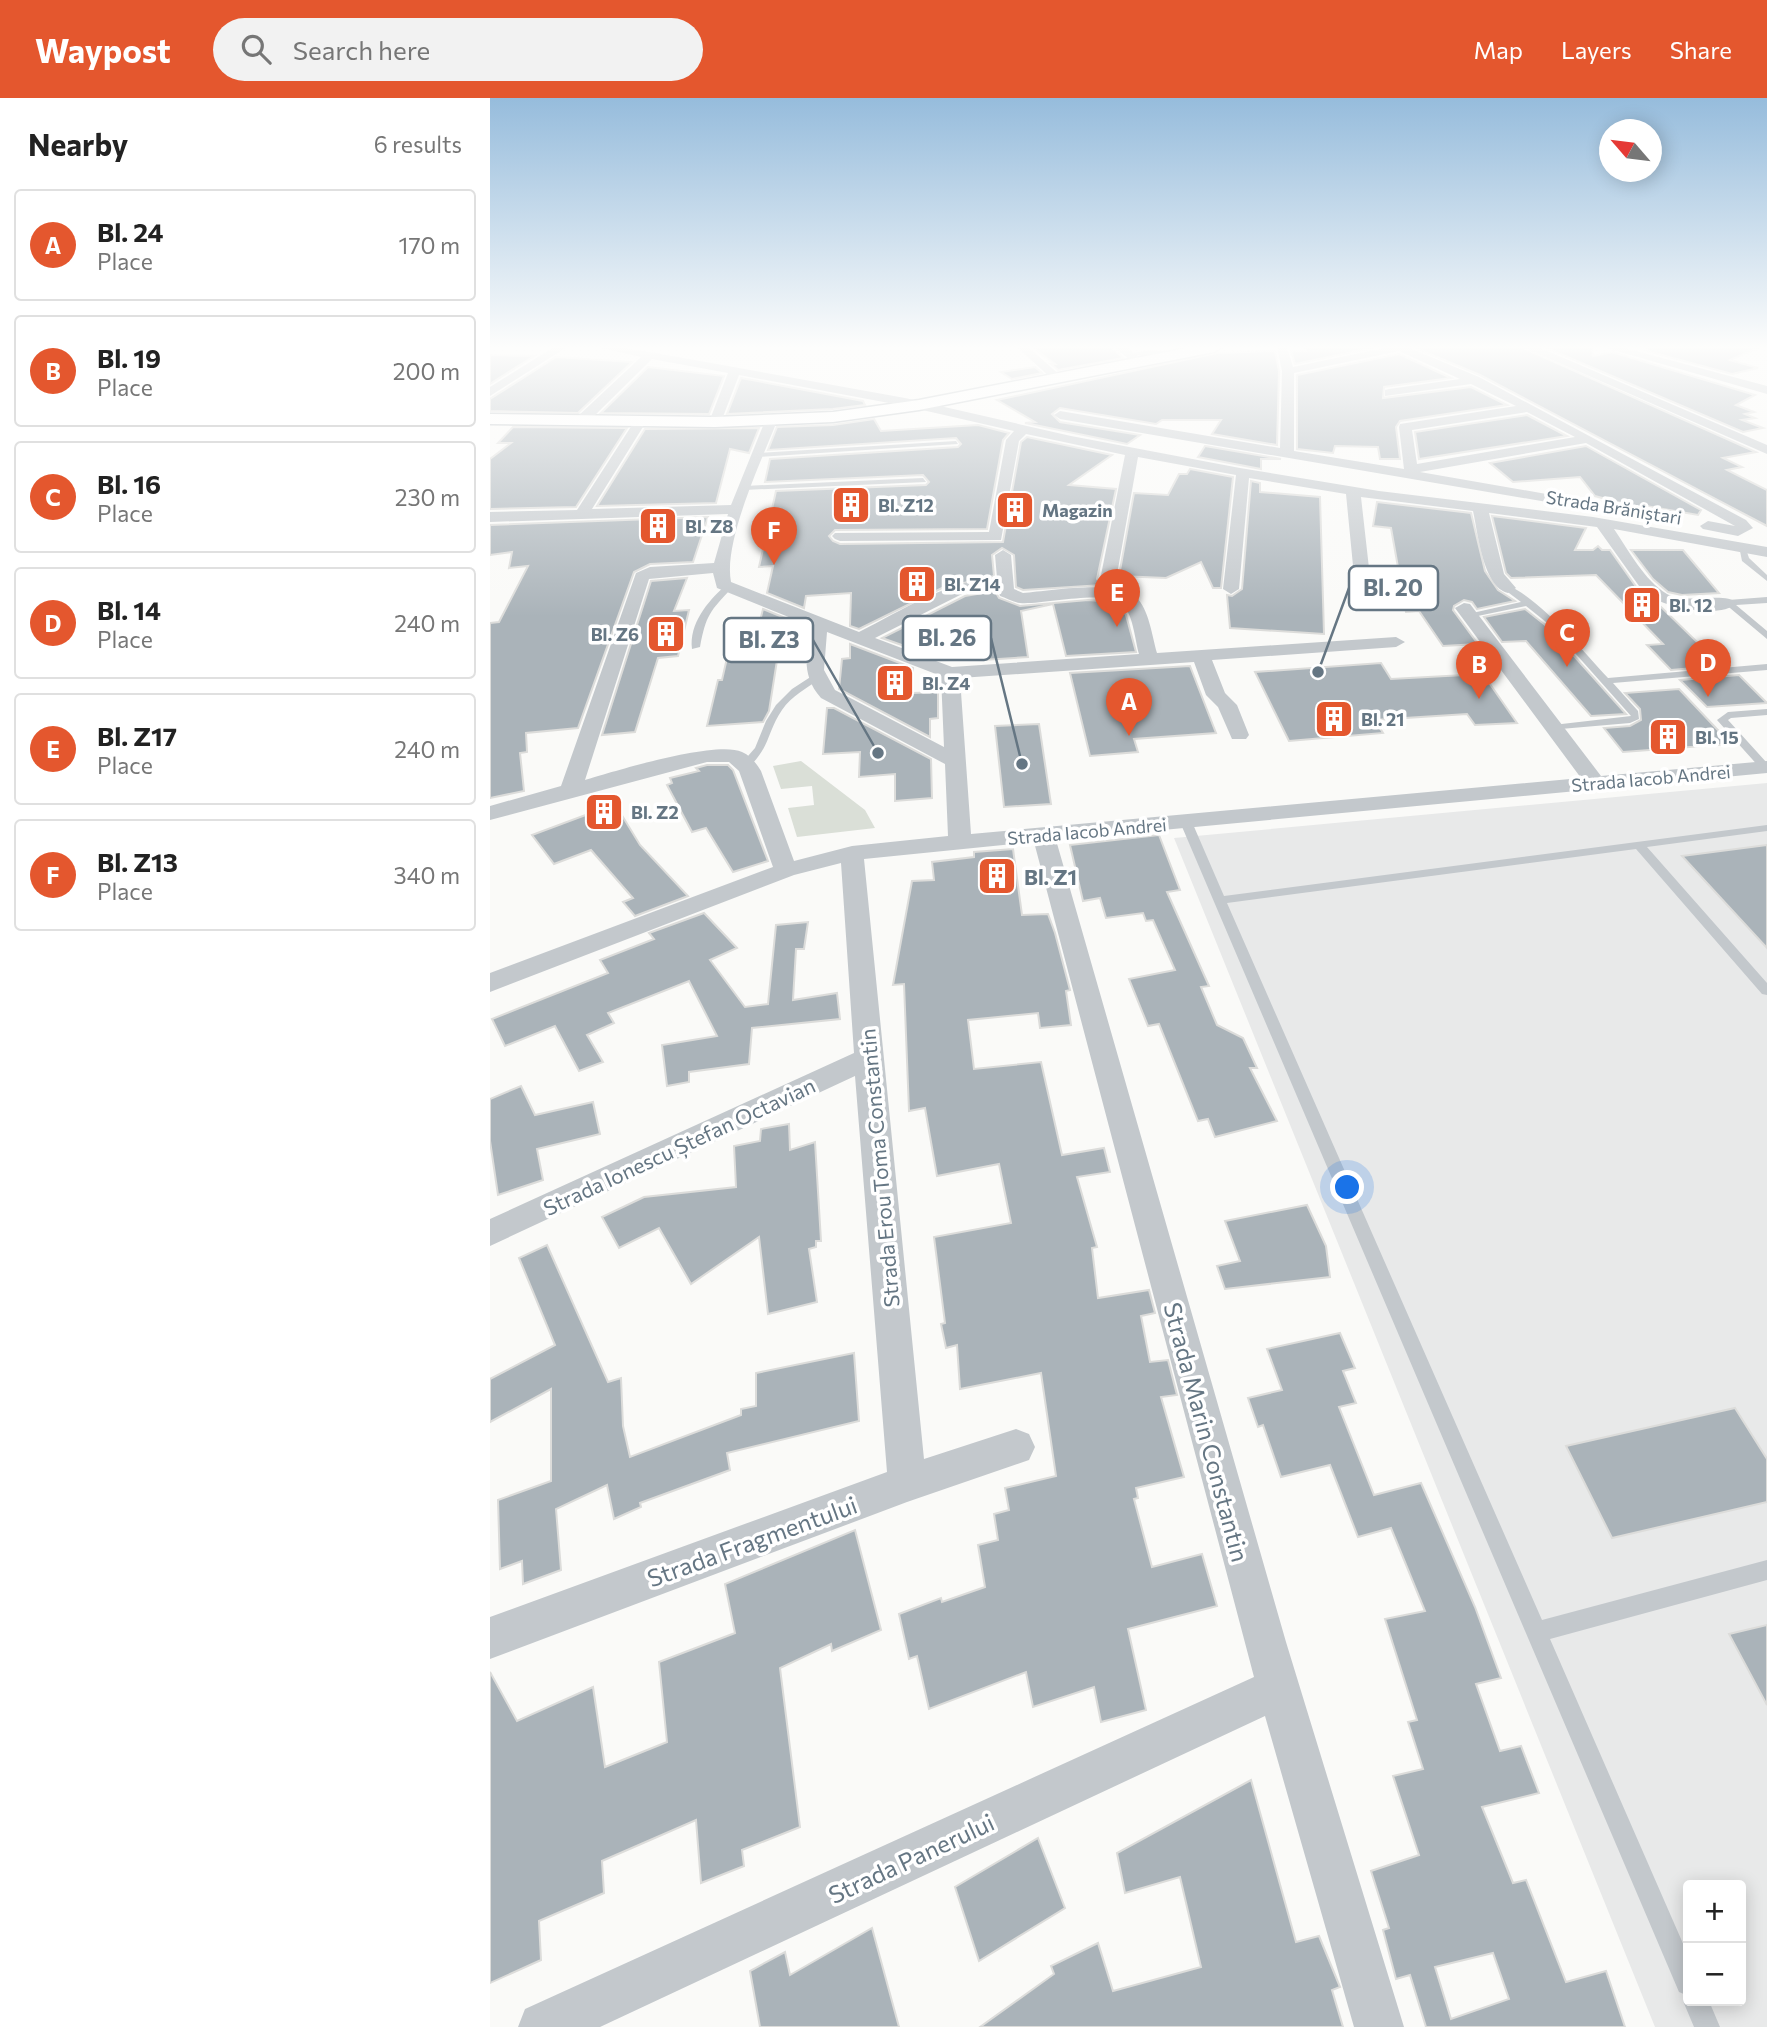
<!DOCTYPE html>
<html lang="en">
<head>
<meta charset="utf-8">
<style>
	body { margin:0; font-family:Commissioner,sans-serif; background:#f2f2f2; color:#222 }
	.controls { position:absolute; right:21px; bottom:21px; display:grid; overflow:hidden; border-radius:7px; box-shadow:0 4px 18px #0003 }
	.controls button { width:63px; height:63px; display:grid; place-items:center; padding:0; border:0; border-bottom:2px solid #e0e0e0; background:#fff; color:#222; font:35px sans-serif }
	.compass { position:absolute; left:1109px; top:21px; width:63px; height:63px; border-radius:50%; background:#fff; box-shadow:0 4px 18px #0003; rotate:298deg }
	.you { position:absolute; left:858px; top:1090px; width:24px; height:24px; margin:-18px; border:5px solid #fff; border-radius:50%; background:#1a73e8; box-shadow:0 0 0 10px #1a73e833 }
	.badge { display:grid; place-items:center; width:46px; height:46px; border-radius:50%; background:#e4572e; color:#fff; font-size:23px; font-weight:700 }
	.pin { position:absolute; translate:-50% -58px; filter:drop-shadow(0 2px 4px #0008) }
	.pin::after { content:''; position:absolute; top:37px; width:24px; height:21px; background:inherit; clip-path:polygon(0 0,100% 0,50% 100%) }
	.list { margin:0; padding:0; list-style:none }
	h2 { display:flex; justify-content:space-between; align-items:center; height:91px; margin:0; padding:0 28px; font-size:30px }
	h2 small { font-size:23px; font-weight:400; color:#767676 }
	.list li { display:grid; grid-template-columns:46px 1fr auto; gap:21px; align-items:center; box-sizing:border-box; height:112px; margin:0 14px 14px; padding:0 14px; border:2px solid #e0e0e0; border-radius:7px }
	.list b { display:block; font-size:26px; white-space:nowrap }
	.list p { margin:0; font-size:23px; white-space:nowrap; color:#767676 }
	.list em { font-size:23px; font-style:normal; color:#767676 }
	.icon { flex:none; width:38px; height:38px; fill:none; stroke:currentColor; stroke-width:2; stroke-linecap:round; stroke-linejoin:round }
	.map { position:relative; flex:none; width:1277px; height:1929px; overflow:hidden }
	header { display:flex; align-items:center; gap:42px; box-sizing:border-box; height:98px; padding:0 35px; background:#e4572e; color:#fff }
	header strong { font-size:33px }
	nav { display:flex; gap:38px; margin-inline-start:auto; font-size:24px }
	.search { width:490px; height:63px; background:#f2f2f2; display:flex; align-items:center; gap:18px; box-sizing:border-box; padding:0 24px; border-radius:38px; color:#767676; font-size:26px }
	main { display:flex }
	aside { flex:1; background:#fff }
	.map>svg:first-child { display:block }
	.built { fill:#e8e9e9; fill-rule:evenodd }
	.green { fill:#dadfd7 }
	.building { fill:#aab3b9; stroke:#dcdcda; stroke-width:2; fill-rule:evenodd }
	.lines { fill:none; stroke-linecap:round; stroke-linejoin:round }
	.secondary-casing { stroke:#b3babf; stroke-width:3 }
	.lane { fill:#c3c8cc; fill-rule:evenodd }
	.street { fill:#c3c8cc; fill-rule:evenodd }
	.secondary { fill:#fff; fill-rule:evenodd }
	.labels { text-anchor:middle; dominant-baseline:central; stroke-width:7; stroke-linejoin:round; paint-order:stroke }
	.far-poi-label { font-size:18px; font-weight:bold; fill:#657683; stroke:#fff; text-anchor:start }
	.far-street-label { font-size:18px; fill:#657683; stroke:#fff }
	.poi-label { font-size:21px; font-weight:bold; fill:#657683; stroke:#fff; text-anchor:start }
	.street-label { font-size:21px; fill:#657683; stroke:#fff }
	.near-street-label { font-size:24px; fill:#657683; stroke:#fff }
	.leader { fill:none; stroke:#657683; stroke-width:2.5 }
	.callout-dot { fill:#657683; stroke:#fff; stroke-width:2.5 }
	.callout { fill:#fff; stroke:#657683; stroke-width:2.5 }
	.callout-label { font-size:23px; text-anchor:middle; font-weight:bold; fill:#657683 }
</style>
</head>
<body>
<header>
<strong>Waypost</strong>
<div class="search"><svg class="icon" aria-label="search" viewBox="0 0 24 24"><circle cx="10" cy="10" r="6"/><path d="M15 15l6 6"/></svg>Search here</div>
<nav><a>Map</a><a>Layers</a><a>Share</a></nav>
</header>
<main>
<aside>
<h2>Nearby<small>6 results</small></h2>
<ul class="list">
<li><span class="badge">A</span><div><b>Bl. 24</b><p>Place</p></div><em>170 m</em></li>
<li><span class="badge">B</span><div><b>Bl. 19</b><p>Place</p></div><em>200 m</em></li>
<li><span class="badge">C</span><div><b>Bl. 16</b><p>Place</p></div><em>230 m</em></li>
<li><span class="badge">D</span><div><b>Bl. 14</b><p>Place</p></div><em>240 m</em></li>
<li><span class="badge">E</span><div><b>Bl. Z17</b><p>Place</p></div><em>240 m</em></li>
<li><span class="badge">F</span><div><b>Bl. Z13</b><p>Place</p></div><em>340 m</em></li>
</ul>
</aside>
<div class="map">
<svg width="1277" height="1929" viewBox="0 0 1277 1929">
	<rect width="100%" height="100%" fill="#fafaf8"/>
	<!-- built -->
	<path class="built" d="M1277,685V1929H1165L684,740ZM1198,1787H1251V1903H1198Z"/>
	<!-- green -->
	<polygon class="green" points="311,663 375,712 385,730 307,739 298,710 324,707 322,688 291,691 283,668"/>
	<!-- building -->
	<g class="building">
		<polygon points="542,249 621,249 633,260 568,272 561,266 565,266"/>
		<polygon points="813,249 887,249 805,266 801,253 816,253"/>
		<polygon points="923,249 1031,249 1266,354 1233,360 1252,369 1237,372 1277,392 1277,428 990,277"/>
		<polygon points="1054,249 1102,249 1103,258 1122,254 1265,297 1246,307 1264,314 1255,316 1265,320 1252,322 1273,330 1253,334"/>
		<polygon points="1157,249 1270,249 1240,262 1268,270 1242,276 1157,253"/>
		<polygon points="785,253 789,273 787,347 722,336 731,322 672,322 666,326 570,310 562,316 570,324 650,337 637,346 535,325 545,324 507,302 727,255"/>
		<polygon points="909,256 961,280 894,289 893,300 981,289 1017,307 910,323 906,329 910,361 890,361 888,349 845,348 843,355 807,351 807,277"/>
		<polygon points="0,257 44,258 0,286"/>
		<polygon points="66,259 142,264 88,315 0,313 0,301"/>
		<polygon points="158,269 234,278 219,316 111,315"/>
		<polygon points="545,269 552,275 522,281 511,274"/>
		<polygon points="251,280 373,303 375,307 343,311 237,316"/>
		<polygon points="1037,317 1077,338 929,361 925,334"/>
		<polygon points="384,321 391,333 488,327 519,335 513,342 497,431 345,432 339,438 343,443 350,446 513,444 531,344 537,339 622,357 579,387 626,391 607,481 613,487 533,492 526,489 524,457 512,450 502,457 504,478 452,490 369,531 360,528 361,495 316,498 314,510 277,495 283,468 269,469 286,393 436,387 439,384 433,377 275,384 280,361 468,349 471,346 466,340 278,352 287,329 343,327"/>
		<polygon points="23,329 137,330 86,409 0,411 0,361 21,345 8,345"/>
		<polygon points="269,330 259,355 240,351 226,405 107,408 155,331"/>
		<polygon points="715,348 791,361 771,361 771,371 708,359"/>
		<polygon points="1096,348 1211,412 1208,417 1156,408 1161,413 1105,398 1090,379 1023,384 1000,365"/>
		<polygon points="700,371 743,379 731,490 723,490 711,464 676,480 629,478 644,395 678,397 689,376 697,376"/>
		<polygon points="761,383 770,385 770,394 830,399 834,536 740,530 737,497 742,498 752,491"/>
		<polygon points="887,404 981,415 995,473 1008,492 1025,503 987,511 982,504 974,502 964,508 963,512 988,546 953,548 929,513 916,514 901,430 883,428"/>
		<polygon points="1002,418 1096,430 1085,452 1103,452 1108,448 1112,452 1120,452 1152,497 1167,505 1207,544 1214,543 1239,567 1181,572 1157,547 1173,546 1106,477 1021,480 1016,475"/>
		<polygon points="218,419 203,464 160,466 144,474 88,630 36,635 37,654 30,655 34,693 0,700 0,525 9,524 38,468 19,470 22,454 0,457 0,427"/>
		<polygon points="1141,452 1193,452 1229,495 1192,497 1178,494 1163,481"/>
		<polygon points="197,480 184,513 199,512 188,558 168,560 145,634 112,637 161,483"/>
		<polygon points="505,493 509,500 530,508 598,502 623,504 630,508 636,517 646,554 576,558 563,506 531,513 538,559 493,562 490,537 423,542 423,551 392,540 475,498"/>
		<polygon points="273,511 312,527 309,554 288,556 279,613 273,624 217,628 228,582 232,582 245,525 270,523"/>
		<polygon points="1035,511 1059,530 1136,616 1101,618 1036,543 1012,544 994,519"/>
		<polygon points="360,546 423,570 423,595 448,594 448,620 440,621 440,639 349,591 352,561 360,560"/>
		<polygon points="891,565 901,581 993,576 1027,625 985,627 977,616 885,622 893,635 799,643 765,574"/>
		<polygon points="700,568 726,635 644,641 648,654 600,658 580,575"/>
		<polygon points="1249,577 1277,605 1217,609 1190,582"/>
		<polygon points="1189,591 1241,646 1133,654 1114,630 1140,628 1151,622 1150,611 1135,595"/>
		<polygon points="337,610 344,610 441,661 442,700 405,703 405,676 369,679 370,654 333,656"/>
		<polygon points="549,626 561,706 514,709 505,628"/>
		<polygon points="217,667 238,667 243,672 278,763 243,774 216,730 202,734 177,687 182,685 180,680 209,673 206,670"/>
		<polygon points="125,706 150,747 198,798 145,818 133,804 143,800 101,752 64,766 42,737"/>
		<polygon points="669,737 690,792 677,794 719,888 711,889 727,927 753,940 767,970 760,970 787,1023 725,1039 718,1021 708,1023 669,926 658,928 639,881 685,872 663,822 656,823 653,815 616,820 610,800 593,803 580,747"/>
		<polygon points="1277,747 1277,850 1192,758"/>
		<polygon points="523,751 532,817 558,816 565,835 580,892 576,893 581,927 550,930 548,915 478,922 484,971 551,964 572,1057 614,1050 620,1074 587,1079 607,1149 602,1150 608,1200 659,1192 665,1215 651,1218 660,1264 678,1262 687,1297 671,1299 694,1379 646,1390 648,1400 644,1401 662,1469 712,1456 727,1508 638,1531 656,1612 611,1624 604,1589 543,1609 536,1574 439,1611 427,1558 419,1561 409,1516 451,1500 452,1504 495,1489 488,1447 508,1442 504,1416 519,1412 515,1390 566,1378 551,1275 470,1291 467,1247 456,1250 451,1226 455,1225 444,1139 521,1125 509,1066 447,1078 435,1010 419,1013 414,886 403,887 422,783 444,782 442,764 484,759 484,754"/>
		<polygon points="214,815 247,850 220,862 255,909 278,906 286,827 318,824 314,851 306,851 303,902 347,895 350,921 262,930 259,966 199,974 199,984 177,988 172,947 227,938 199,883 118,915 124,925 97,937 113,964 89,973 65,928 15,948 2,921 118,875 110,862 164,841 159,835"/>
		<polygon points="31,988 45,1017 103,1004 110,1036 47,1051 53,1082 8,1097 0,1043 0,1001"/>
		<polygon points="299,1026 300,1052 325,1044 331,1143 326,1143 326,1149 319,1151 327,1204 278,1216 269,1139 201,1186 169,1130 129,1150 112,1119 154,1099 246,1089 244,1048 270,1043 271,1031"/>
		<polygon points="817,1107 836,1148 840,1179 735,1191 727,1168 750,1163 735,1123"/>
		<polygon points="57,1147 118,1284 131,1280 133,1328 140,1359 251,1317 251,1311 266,1308 266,1275 364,1255 369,1323 237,1355 240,1372 150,1405 151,1409 124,1421 117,1387 66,1411 71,1472 33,1486 32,1463 10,1471 8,1402 61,1383 61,1291 0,1324 0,1281 65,1247 29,1160"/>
		<path d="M850,1235L865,1270L853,1273L866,1305L849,1309L884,1397L931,1385L985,1509L1011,1580L986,1586L1010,1653L1031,1648L1049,1695L992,1709L1023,1785L1036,1782L1076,1884L1116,1873L1135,1929H936L920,1877L906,1881L893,1832L899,1830L881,1773L929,1757L903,1678L933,1671L918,1624L927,1622L895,1521L935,1513L901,1430L868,1439L840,1367L791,1379L773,1327L768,1329L758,1300L792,1292L777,1251ZM1003,1855L1019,1901L961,1921L945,1869Z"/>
		<polygon points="1245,1310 1277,1361 1277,1404 1122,1440 1076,1348"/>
		<polygon points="365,1432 391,1532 342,1553 341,1546 290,1570 310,1729 252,1752 254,1768 211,1785 206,1722 112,1763 114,1795 49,1823 51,1862 0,1885 0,1574 27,1623 103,1589 115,1669 177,1644 169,1564 245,1535 235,1486"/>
		<polygon points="1277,1527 1277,1607 1239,1536"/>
		<polygon points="761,1682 806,1844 829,1838 850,1889 842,1892 853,1929 490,1929 564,1876 561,1868 608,1845 623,1893 711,1869 690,1779 635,1795 627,1755"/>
		<polygon points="548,1740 575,1810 489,1863 465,1789"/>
		<polygon points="382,1830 409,1929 270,1929 260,1873 295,1854 300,1877"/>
	</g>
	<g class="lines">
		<!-- secondary casing -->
		<g class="secondary-casing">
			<polygon id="secondary" points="702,249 732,249 724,254 429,312 343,324 225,329 0,326 0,316 225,319 343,314 429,302"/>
		</g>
		<!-- lane -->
		<g class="lane">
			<polygon points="664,252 688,257 638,257 641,255"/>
			<polygon points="466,343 468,346 267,359 264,357 267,355"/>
			<polygon points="433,380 436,384 254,392 250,390 254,388"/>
			<polygon points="1249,448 1255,448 1259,460 1277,477 1277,483 1252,463"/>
			<path d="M1018,487C1053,504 1091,551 1118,580L1277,566V572L1123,585L1148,613L1149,621L1140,625L1059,632L1058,630L1063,627L1141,618L1061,528L1036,508L978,520V516L1031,504L1015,492V488Z"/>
			<path d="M235,488L242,490C220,513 216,517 210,549L202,551C199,526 217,504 235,488Z"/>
			<polygon points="1277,499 1277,505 1246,507 1277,533 1277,541 1234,505 1238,502"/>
			<path d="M322,578L330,580C317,591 302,597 292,612C278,632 280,649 260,668H252L251,666L265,650L276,623L286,607L302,591Z"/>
			<polygon points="1277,611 1277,617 1241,620 1238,622 1277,665 1277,672 1271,671 1227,622 1238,614"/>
			<polygon points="696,721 702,724 734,798 1277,727 1277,733 1157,749 1277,885 1277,897 1272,896 1146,751 737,805 1052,1522 1277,1462 1277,1482 1060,1541 1198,1857 1198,1903 1219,1903 1230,1929 1204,1929 1193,1903 1196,1897 1189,1894 690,724"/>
		</g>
		<!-- street -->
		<g class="street">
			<polygon points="64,249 77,249 0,298 0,289"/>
			<path d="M106,249H129L160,254L415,300L581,338L750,370L889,393L1103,419L1277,449V459L1124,431C1139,453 1154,482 1177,496C1196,507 1235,493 1247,505C1230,522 1172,509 1154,495L1107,429L999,415L1014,476L1026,490L1018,495C993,489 988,435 983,413L871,399L881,488L873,493L865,488L856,396L759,380L749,491L741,496L733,491L746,377L648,359L626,482L618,487L610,482L635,357L536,336L529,343L511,442L350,443L345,441L342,438L345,435L499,434L516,342L524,333L415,308L249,277L231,324L225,328L219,324L238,275L162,261L96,326L91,327L85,323L86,320L151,259Z"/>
			<polygon points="527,249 538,249 571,278 571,282 563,282"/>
			<polygon points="624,249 637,249 655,264 645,266"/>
			<path d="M787,249H797L803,269L899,249H917L989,279L1256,422L1263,430L1248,438L1213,431L1210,428L1218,423L1245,428L1096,345L930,374L1062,397L1064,400L1057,404L570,321L564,317L570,313L790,350L792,273ZM909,253L970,281L899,291L895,292V298L981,286L1026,308L910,326L909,329L914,371L804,353V275ZM1037,314L1085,339L927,366L922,332Z"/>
			<polygon points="1033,249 1048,249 1277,347 1277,356"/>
			<polygon points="1113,249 1131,249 1277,288 1277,296"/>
			<path d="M281,319L287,323C272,362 233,443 241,484L369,534C413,512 457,482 507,480L505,457L513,452L521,457L524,491L533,495C559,493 626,481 646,499C659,511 662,538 667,555L906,539L915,544L906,549L722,562L735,595L747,607L759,637L756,641H742L728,609L716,597L704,564L470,580L481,736L1091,680L965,510L974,505L980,506L1111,678L1277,663V675L566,742L796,1544L914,1929H864L775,1618L110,1929H28L35,1911L764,1579L544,744L374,761L434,1361L526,1331L539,1336L545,1349L539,1362L417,1404L0,1561V1519L397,1374L365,978L0,1148V1121L364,955L351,765L304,777L0,894V875L283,769L249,673L239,664H217L0,722V708L71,688L146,475L160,469L224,465L238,416L0,424V414L87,412L144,324L150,320L156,324L102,411L241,407L275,323ZM223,475L227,490L321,528C316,556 311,577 331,600L455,666L458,738L362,748L304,763L271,673C266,665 261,658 252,654C226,642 125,673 95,682L159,481ZM507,490L510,498C516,500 523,504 530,505C553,507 615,491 632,506C643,515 645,542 649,556L462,569L385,540L474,495ZM337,534L451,578L454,649L345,592L334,572Z"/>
		</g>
		<!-- secondary -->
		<use href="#secondary" class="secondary"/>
	</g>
	<!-- sky -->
	<linearGradient id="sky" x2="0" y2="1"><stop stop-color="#96bcdc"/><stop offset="0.48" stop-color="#fdfdfc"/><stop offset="1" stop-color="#fdfdfc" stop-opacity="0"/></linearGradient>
	<rect width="1277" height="519" fill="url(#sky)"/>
	<!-- icons -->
	<defs>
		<g id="building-square" transform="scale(2.0125)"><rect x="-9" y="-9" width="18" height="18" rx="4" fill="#e4572e" stroke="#fff"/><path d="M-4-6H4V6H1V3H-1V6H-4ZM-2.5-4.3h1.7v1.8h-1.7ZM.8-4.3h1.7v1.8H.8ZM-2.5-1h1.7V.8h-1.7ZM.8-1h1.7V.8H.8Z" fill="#fff"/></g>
	</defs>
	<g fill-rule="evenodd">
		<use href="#building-square" x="361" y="407"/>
		<use href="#building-square" x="525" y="412"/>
		<use href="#building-square" x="168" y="428"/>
		<use href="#building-square" x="427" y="486"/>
		<use href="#building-square" x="1152" y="507"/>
		<use href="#building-square" x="176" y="536"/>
		<use href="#building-square" x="405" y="585"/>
		<use href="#building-square" x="844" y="621"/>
		<use href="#building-square" x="1178" y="639"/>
		<use href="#building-square" x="114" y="714"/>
		<use href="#building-square" x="507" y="778"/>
	</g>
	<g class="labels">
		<!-- far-poi labels -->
		<g class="far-poi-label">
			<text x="388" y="407">Bl. Z12</text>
			<text x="552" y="412">Magazin</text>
			<text x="195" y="428">Bl. Z8</text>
			<text x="454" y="486">Bl. Z14</text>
			<text x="1179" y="507">Bl. 12</text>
			<text x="149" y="536" text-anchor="end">Bl. Z6</text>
			<text x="432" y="585">Bl. Z4</text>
			<text x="871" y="621">Bl. 21</text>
			<text x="1205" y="639">Bl. 15</text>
			<text x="141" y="714">Bl. Z2</text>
		</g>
		<!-- far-street labels -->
		<g class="far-street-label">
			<text transform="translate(1124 409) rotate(9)">Strada Brăniștari</text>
			<text transform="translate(1161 680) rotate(-5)">Strada Iacob Andrei</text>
			<text transform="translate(597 733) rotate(-5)">Strada Iacob Andrei</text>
		</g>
		<!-- poi labels -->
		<g class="poi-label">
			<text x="534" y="778">Bl. Z1</text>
		</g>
		<!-- street labels -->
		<g class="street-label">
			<text transform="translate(189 1048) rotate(-25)">Strada Ionescu Ștefan Octavian</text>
			<text transform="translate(389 1070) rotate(-95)">Strada Erou Toma Constantin</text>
		</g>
		<!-- near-street labels -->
		<g class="near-street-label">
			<text transform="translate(717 1334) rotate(75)">Strada Marin Constantin</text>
			<text transform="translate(262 1443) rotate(-20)">Strada Fragmentului</text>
			<text transform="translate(421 1760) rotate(-25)">Strada Panerului</text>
		</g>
	</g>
	<!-- callouts -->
	<path class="leader" d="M828 574L859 490M532 666L501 540M388 655L323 542"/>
	<g class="callout-dot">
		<circle cx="828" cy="574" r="7"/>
		<circle cx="532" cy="666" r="7"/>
		<circle cx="388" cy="655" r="7"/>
	</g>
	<g class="callout">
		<rect x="859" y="468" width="89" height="44" rx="7"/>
		<rect x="413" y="518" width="88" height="44" rx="7"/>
		<rect x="234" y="520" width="89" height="44" rx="7"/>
	</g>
	<g class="callout-label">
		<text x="903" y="498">Bl. 20</text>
		<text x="457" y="548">Bl. 26</text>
		<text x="279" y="550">Bl. Z3</text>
	</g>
</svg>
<div class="controls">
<button>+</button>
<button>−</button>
</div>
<svg class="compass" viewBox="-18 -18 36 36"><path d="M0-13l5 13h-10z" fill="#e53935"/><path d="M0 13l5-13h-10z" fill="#767676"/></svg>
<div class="you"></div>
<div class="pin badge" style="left:639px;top:638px">A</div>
<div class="pin badge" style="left:989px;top:601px">B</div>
<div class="pin badge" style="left:1077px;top:569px">C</div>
<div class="pin badge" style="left:1218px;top:599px">D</div>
<div class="pin badge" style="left:627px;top:529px">E</div>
<div class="pin badge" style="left:284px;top:467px">F</div>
</div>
</main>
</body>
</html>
